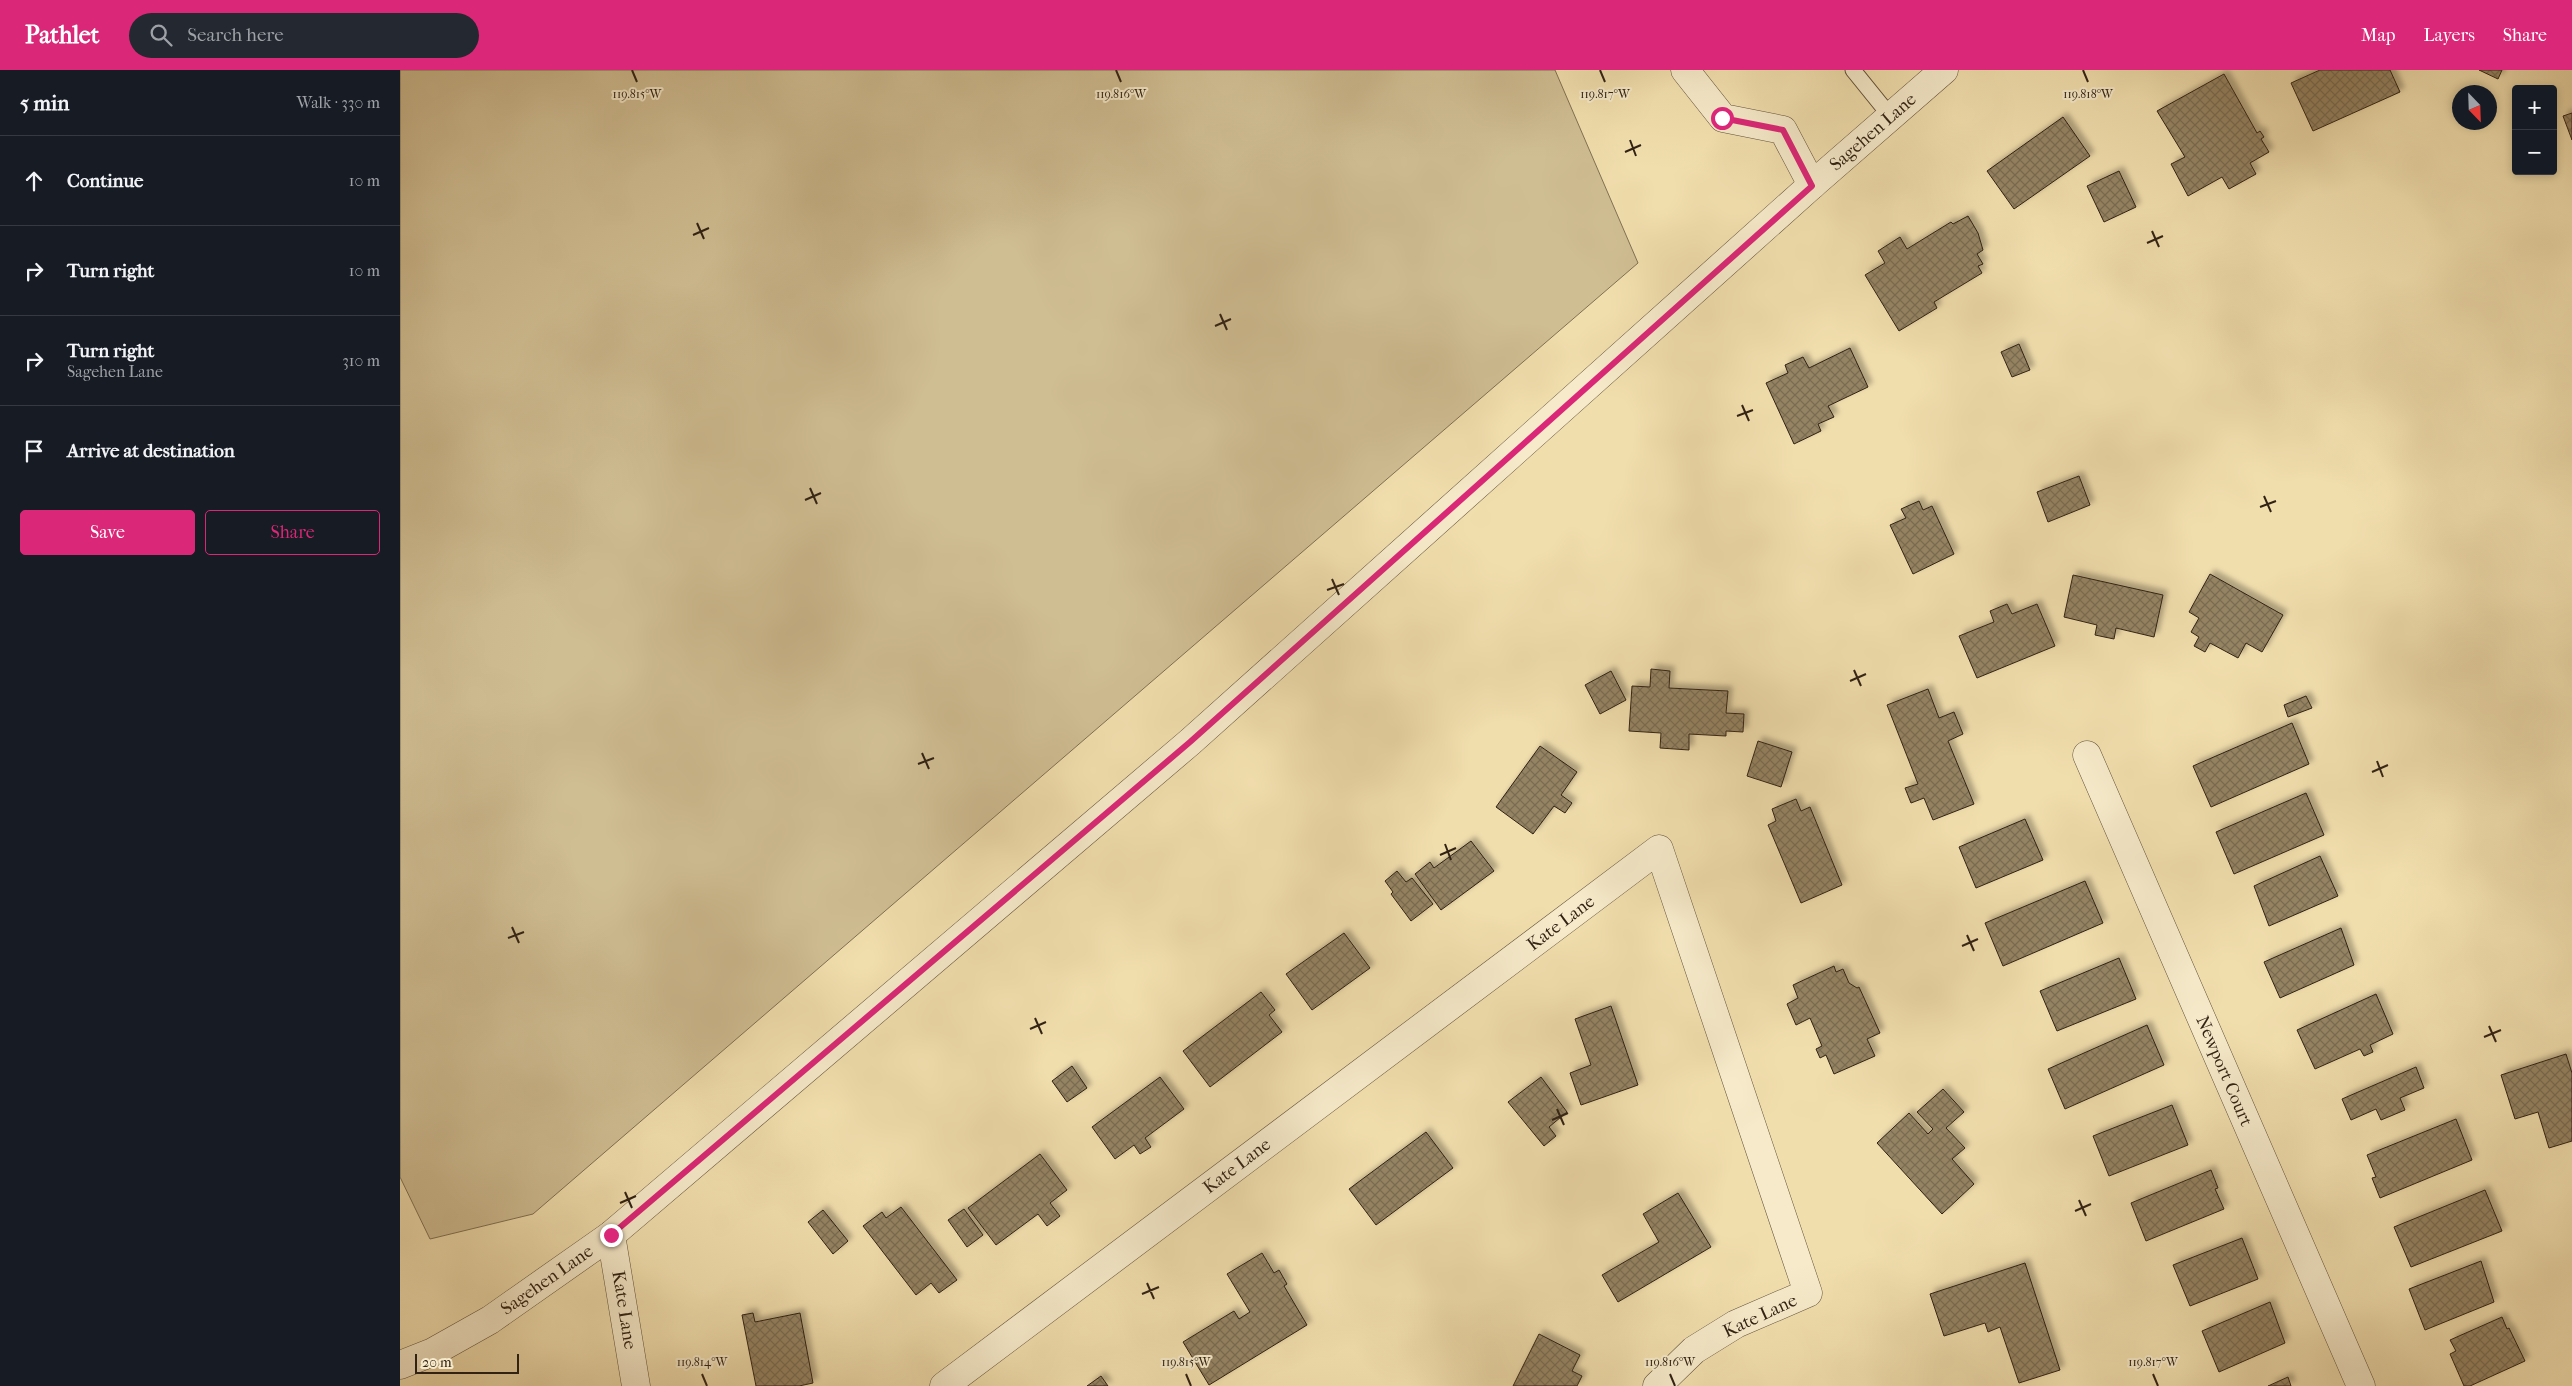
<!DOCTYPE html>
<html lang="en">
<head>
<meta charset="utf-8">
<style>
	body { margin:0; font-family:"IM FELL French Canon",serif; background:#242831; color:#f1f3f6 }
	.controls { position:absolute; right:15px; top:15px; display:grid; overflow:hidden; border-radius:5px; box-shadow:0 2px 8px #0003 }
	.controls button { width:45px; height:45px; display:grid; place-items:center; padding:0; border:0; border-bottom:1px solid #363941; background:#171b24; color:#f1f3f6; font:25px sans-serif }
	.compass { position:absolute; left:2052px; top:15px; width:45px; height:45px; border-radius:50%; background:#171b24; box-shadow:0 2px 8px #0003; rotate:157deg }
	.scale { position:absolute; left:15px; bottom:12px; width:104px; box-sizing:border-box; padding-left:5px; border:2px solid #312214; border-top:0; font-size:14px; line-height:18px; white-space:nowrap; color:#312214; -webkit-text-stroke:4px #f6eaca; paint-order:stroke }
	.stop { position:absolute; width:15px; height:15px; margin:-11px; border:4px solid #db2777; border-radius:50%; background:#fff }
	.stop.end { background:#db2777; border-color:#fff; box-shadow:0 1px 5px #0008 }
	.list { margin:0; padding:0; list-style:none }
	h2 { display:flex; justify-content:space-between; align-items:center; height:65px; margin:0; padding:0 20px; font-size:21px }
	h2 small { font-size:16px; font-weight:400; color:#9ea1a6 }
	.list li { display:grid; grid-template-columns:32px 1fr auto; gap:15px; align-items:center; box-sizing:border-box; height:90px; padding:0 20px; border-top:1px solid #363941 }
	.list b { display:block; font-size:19px; white-space:nowrap }
	.list p { margin:0; font-size:16px; white-space:nowrap; color:#9ea1a6 }
	.list em { font-size:16px; font-style:normal; color:#9ea1a6 }
	.actions { display:flex; gap:10px; padding:15px 20px }
	.actions a { flex:1; padding:11px 0; border:1px solid #db2777; border-radius:5px; text-align:center; font-size:18px; color:#db2777 }
	.actions .main { background:#db2777; color:#fff }
	.icon { flex:none; width:28px; height:28px; fill:none; stroke:currentColor; stroke-width:2; stroke-linecap:round; stroke-linejoin:round }
	.map { position:relative; flex:none; width:2172px; height:1316px; overflow:hidden }
	header { display:flex; align-items:center; gap:30px; box-sizing:border-box; height:70px; padding:0 25px; background:#db2777; color:#fff }
	header strong { font-size:24px }
	nav { display:flex; gap:28px; margin-inline-start:auto; font-size:18px }
	.search { width:350px; height:45px; background:#242831; display:flex; align-items:center; gap:12px; box-sizing:border-box; padding:0 18px; border-radius:28px; color:#9ea1a6; font-size:19px }
	main { display:flex }
	aside { flex:1; background:#171b24 }
	.map>svg:first-child { display:block }
	.green { fill:#d0be93; stroke:#807054 }
	.building { fill:url(#building-cross-hatch); stroke:#312214; filter:url(#shadow) }
	.lines { fill:none; stroke-linecap:round; stroke-linejoin:round }
	.service-casing { stroke:#61513a; stroke-width:17 }
	.minor-casing { stroke:#61513a; stroke-width:29 }
	.service { stroke:#f6eaca; stroke-width:15 }
	.minor { stroke:#f6eaca; stroke-width:28 }
	.route { stroke:#db2777; stroke-width:6 }
	.ticks { fill:none; stroke:#312214; stroke-width:2 }
	.labels { text-anchor:middle; dominant-baseline:central; stroke-width:4; stroke-linejoin:round; paint-order:stroke }
	.street-label { font-size:18px; fill:#312214; stroke:#f6eaca }
	.ticks-label { font-size:12px; text-anchor:middle; fill:#312214; stroke:#f6eaca; stroke-width:4; stroke-linejoin:round; paint-order:stroke }
</style>
</head>
<body>
<header>
<strong>Pathlet</strong>
<div class="search"><svg class="icon" aria-label="search" viewBox="0 0 24 24"><circle cx="10" cy="10" r="6"/><path d="M15 15l6 6"/></svg>Search here</div>
<nav><a>Map</a><a>Layers</a><a>Share</a></nav>
</header>
<main>
<aside>
<h2>5 min<small>Walk · 330 m</small></h2>
<ul class="list">
<li><svg class="icon" aria-label="ahead" viewBox="0 0 24 24"><path d="M12 20V5M6 11l6-6 6 6"/></svg><div><b>Continue</b></div><em>10 m</em></li>
<li><svg class="icon" aria-label="right" viewBox="0 0 24 24"><path d="M7 20v-9h11M14 6l5 5-5 5"/></svg><div><b>Turn right</b></div><em>10 m</em></li>
<li><svg class="icon" aria-label="right" viewBox="0 0 24 24"><path d="M7 20v-9h11M14 6l5 5-5 5"/></svg><div><b>Turn right</b><p>Sagehen Lane</p></div><em>310 m</em></li>
<li><svg class="icon" aria-label="arrive" viewBox="0 0 24 24"><path d="M6 21V4h12l-3 4 3 4H6"/></svg><div><b>Arrive at destination</b></div></li>
</ul>
<div class="actions"><a class="main">Save</a><a>Share</a></div>
</aside>
<div class="map">
<svg width="2172" height="1316" viewBox="0 0 2172 1316">
	<defs>
		<pattern id="building-cross-hatch" width="8" height="8" patternUnits="userSpaceOnUse" patternTransform="scale(1.25)"><rect width="8" height="8" fill="#958464"/><path d="M0 0l8 8M0 8l8-8" fill="none" stroke="#7a6c51"/></pattern>
		<filter id="shadow"><feDropShadow dx="4.5" dy="-4.5" stdDeviation="2.5" flood-color="#0004"/></filter>
	</defs>
	<rect width="100%" height="100%" fill="#f1dead"/>
	<filter id="stains"><feTurbulence type="fractalNoise" baseFrequency=".004" numOctaves="4"/><feColorMatrix values="0 0 0 0 .2 0 0 0 0 .09 0 0 0 0 .02 0 0 0 .5 -.17"/></filter>
	<radialGradient id="worn" r=".72"><stop offset=".6" stop-color="#630" stop-opacity="0"/><stop offset="1" stop-color="#630" stop-opacity=".3"/></radialGradient>
	<!-- green -->
	<polygon class="green" points="0,0 1155,0 1238,193 133,1144 30,1169 0,1107"/>
	<!-- building -->
	<g class="building">
		<polygon points="1920,0 1990,0 2000,22 1913,61 1891,13"/>
		<polygon points="2079,0 2102,0 2098,9"/>
		<polygon points="1824,4 1857,63 1860,61 1864,67 1861,69 1869,82 1850,93 1856,104 1829,119 1822,107 1788,126 1771,94 1785,87 1757,41"/>
		<polygon points="2172,43 2172,70 2163,46"/>
		<polygon points="1663,47 1690,86 1614,139 1587,101"/>
		<polygon points="1719,101 1736,137 1704,152 1687,116"/>
		<polygon points="1568,146 1578,163 1583,180 1577,184 1583,194 1578,196 1582,203 1534,232 1537,238 1499,261 1465,205 1485,193 1478,181 1500,167 1507,179 1551,152 1553,154"/>
		<polygon points="1619,274 1630,300 1612,307 1601,282"/>
		<polygon points="1450,278 1468,317 1428,336 1434,347 1418,354 1421,361 1394,374 1366,313 1388,303 1385,295 1403,287 1409,298"/>
		<polygon points="1679,406 1690,435 1648,452 1637,422"/>
		<polygon points="1519,431 1523,440 1532,436 1554,484 1513,504 1490,455 1506,448 1501,439"/>
		<polygon points="1810,504 1883,545 1862,582 1846,573 1838,588 1810,573 1805,582 1794,576 1799,567 1791,562 1799,548 1789,542"/>
		<polygon points="1673,505 1763,525 1754,567 1716,558 1714,569 1695,565 1697,555 1664,547"/>
		<polygon points="1607,534 1612,544 1637,534 1655,576 1577,608 1559,566 1594,552 1590,541"/>
		<polygon points="1251,599 1270,601 1269,618 1328,621 1326,643 1344,644 1343,662 1326,661 1326,666 1289,664 1289,680 1260,678 1261,663 1229,661 1232,616 1250,617"/>
		<polygon points="1211,601 1226,630 1200,644 1185,615"/>
		<polygon points="1528,619 1539,648 1554,642 1563,664 1548,671 1574,734 1533,750 1524,728 1511,733 1505,718 1518,714 1487,635"/>
		<polygon points="1906,626 1912,638 1888,647 1884,635"/>
		<polygon points="1892,653 1909,694 1811,737 1793,696"/>
		<polygon points="1358,671 1392,682 1381,717 1347,706"/>
		<polygon points="1140,676 1177,702 1161,725 1172,733 1165,743 1154,736 1133,764 1096,737"/>
		<polygon points="1906,723 1924,765 1834,804 1816,762"/>
		<polygon points="1396,729 1401,741 1410,737 1442,815 1401,833 1368,755 1376,751 1372,739"/>
		<polygon points="1625,749 1643,790 1576,818 1559,777"/>
		<polygon points="1071,771 1094,801 1041,840 1015,804 1030,792 1034,798"/>
		<polygon points="1920,786 1938,826 1869,856 1854,816"/>
		<polygon points="997,801 1006,812 1012,808 1033,834 1011,851 991,824 993,822 985,811"/>
		<polygon points="1685,811 1703,853 1603,896 1585,853"/>
		<polygon points="1941,858 1954,895 1880,928 1864,892"/>
		<polygon points="944,863 970,898 912,940 886,904"/>
		<polygon points="1719,888 1736,929 1657,961 1640,921"/>
		<polygon points="1434,896 1436,902 1443,899 1449,913 1457,918 1459,917 1480,963 1467,969 1475,986 1434,1004 1426,985 1420,988 1416,979 1422,976 1410,948 1396,955 1387,934 1398,928 1393,915"/>
		<polygon points="861,922 875,940 869,945 882,962 810,1017 783,981"/>
		<polygon points="1976,924 1993,964 1970,975 1973,982 1964,986 1960,979 1915,999 1897,960"/>
		<polygon points="1211,936 1238,1015 1181,1035 1170,1003 1191,995 1175,949"/>
		<polygon points="1747,955 1764,995 1665,1039 1648,999"/>
		<polygon points="2166,984 2172,1003 2172,1071 2149,1078 2138,1042 2115,1049 2101,1005"/>
		<polygon points="672,996 687,1018 667,1032 652,1011"/>
		<polygon points="2016,997 2024,1018 2000,1028 2005,1040 1981,1050 1976,1039 1951,1050 1942,1029"/>
		<polygon points="760,1007 784,1039 745,1068 751,1077 740,1084 734,1075 715,1089 692,1057"/>
		<polygon points="1141,1007 1167,1042 1149,1057 1156,1066 1144,1076 1108,1032"/>
		<polygon points="1543,1019 1564,1042 1546,1058 1565,1078 1552,1089 1574,1114 1542,1144 1477,1073 1509,1043 1528,1064 1533,1059 1517,1042"/>
		<polygon points="1772,1035 1788,1075 1709,1106 1693,1066"/>
		<polygon points="2056,1049 2072,1090 1980,1128 1972,1108 1976,1107 1967,1085"/>
		<polygon points="1026,1062 1053,1098 976,1155 949,1119"/>
		<polygon points="640,1084 667,1120 650,1133 660,1146 647,1156 638,1144 596,1175 568,1138"/>
		<polygon points="1811,1100 1818,1118 1815,1119 1824,1139 1746,1171 1731,1133"/>
		<polygon points="2085,1120 2102,1161 2011,1197 1994,1157"/>
		<polygon points="1278,1123 1311,1177 1218,1232 1202,1205 1259,1172 1243,1144"/>
		<polygon points="501,1137 557,1210 539,1223 531,1213 516,1225 463,1156 482,1142 486,1148"/>
		<polygon points="564,1139 583,1165 567,1177 548,1150"/>
		<polygon points="423,1140 448,1171 433,1184 408,1152"/>
		<polygon points="1842,1168 1858,1209 1790,1236 1773,1195"/>
		<polygon points="862,1183 874,1203 879,1200 887,1214 884,1216 907,1255 809,1315 783,1272 834,1241 839,1249 850,1242 827,1204"/>
		<polygon points="2081,1191 2094,1232 2025,1260 2009,1219"/>
		<polygon points="1625,1193 1660,1300 1619,1313 1600,1257 1588,1262 1585,1253 1544,1266 1530,1224"/>
		<polygon points="1870,1232 1885,1273 1819,1302 1802,1261"/>
		<polygon points="353,1243 355,1252 400,1243 413,1313 399,1316 356,1316 342,1245"/>
		<polygon points="2102,1247 2107,1259 2109,1258 2125,1291 2070,1316 2064,1316 2050,1284 2056,1281 2050,1270"/>
		<polygon points="1139,1264 1180,1285 1172,1301 1182,1306 1177,1316 1113,1316"/>
		<polygon points="701,1306 708,1316 687,1316"/>
		<polygon points="1888,1307 1891,1316 1868,1316"/>
	</g>
	<g class="lines">
		<!-- service casing -->
		<g class="service-casing">
			<polyline id="service" points="1453,0 1491,47"/>
		</g>
		<!-- minor casing -->
		<g class="minor-casing">
			<g id="minor">
				<polyline points="1285,0 1323,48 1383,60 1412,115"/>
				<polyline points="1687,685 1961,1316"/>
				<polyline points="211,1165 236,1316"/>
				<polyline points="0,1295 33,1282 90,1250 211,1165 790,672 1412,115 1544,0"/>
				<polyline points="544,1316 1259,779 1408,1223 1336,1254 1294,1280 1257,1316"/>
			</g>
		</g>
		<!-- service -->
		<use href="#service" class="service"/>
		<!-- minor -->
		<use href="#minor" class="minor"/>
	</g>
	<g class="lines">
		<!-- route -->
		<polyline class="route" points="211,1165 790,672 1412,116 1383,60 1322,48"/>
	</g>
	<!-- ticks -->
	<path class="ticks" d="M232,0L237,12M716,0L721,12M1200,0L1205,12M1683,0L1688,12M1230,70L1236,86M1225,82L1241,75M297,153L304,169M1752,161L1759,177M293,165L309,158M1747,173L1763,166M820,244L827,260M815,256L831,249M1342,335L1349,351M1337,346L1353,340M410,418L417,434M1864,426L1871,442M405,430L421,423M1860,437L1876,431M932,509L939,525M927,520L944,514M1454,600L1461,616M1450,611L1466,604M522,683L529,699M1977,691L1983,707M518,694L534,688M1972,702L1988,695M1045,774L1051,790M1040,785L1056,778M112,857L119,873M1567,865L1574,881M108,868L124,862M1562,876L1578,869M635,948L642,964M2089,956L2096,972M630,959L646,952M2084,967L2101,960M1157,1039L1164,1055M1152,1050L1168,1043M225,1122L232,1138M1679,1130L1686,1146M220,1133L236,1126M1675,1141L1691,1134M747,1213L754,1229M742,1224L759,1217M302,1304L307,1316M786,1304L791,1316M1270,1304L1275,1316M1753,1304L1758,1316"/>
	<g class="labels">
		<!-- street labels -->
		<g class="street-label">
			<text transform="translate(1473 62) rotate(-41)">Sagehen Lane</text>
			<text transform="translate(1161 853) rotate(-37)">Kate Lane</text>
			<text transform="translate(1824 1001) rotate(67)">Newport Court</text>
			<text transform="translate(837 1096) rotate(-37)">Kate Lane</text>
			<text transform="translate(147 1210) rotate(-35)">Sagehen Lane</text>
			<text transform="translate(224 1240) rotate(81)">Kate Lane</text>
			<text transform="translate(1360 1246) rotate(-25)">Kate Lane</text>
		</g>
	</g>
	<g class="ticks-label">
		<text x="237" y="28">119.815°W</text>
		<text x="721" y="28">119.816°W</text>
		<text x="1205" y="28">119.817°W</text>
		<text x="1688" y="28">119.818°W</text>
		<text x="302" y="1296">119.814°W</text>
		<text x="786" y="1296">119.815°W</text>
		<text x="1270" y="1296">119.816°W</text>
		<text x="1753" y="1296">119.817°W</text>
	</g>
	<rect width="100%" height="100%" filter="url(#stains)"/>
	<rect width="100%" height="100%" fill="url(#worn)"/>
</svg>
<div class="controls">
<button>+</button>
<button>−</button>
</div>
<svg class="compass" viewBox="-18 -18 36 36"><path d="M0-13l5 13h-10z" fill="#e53935"/><path d="M0 13l5-13h-10z" fill="#9ea1a6"/></svg>
<div class="scale">20 m</div>
<div class="stop" style="left:1322px;top:48px"></div>
<div class="stop end" style="left:211px;top:1165px"></div>
</div>
</main>
</body>
</html>
